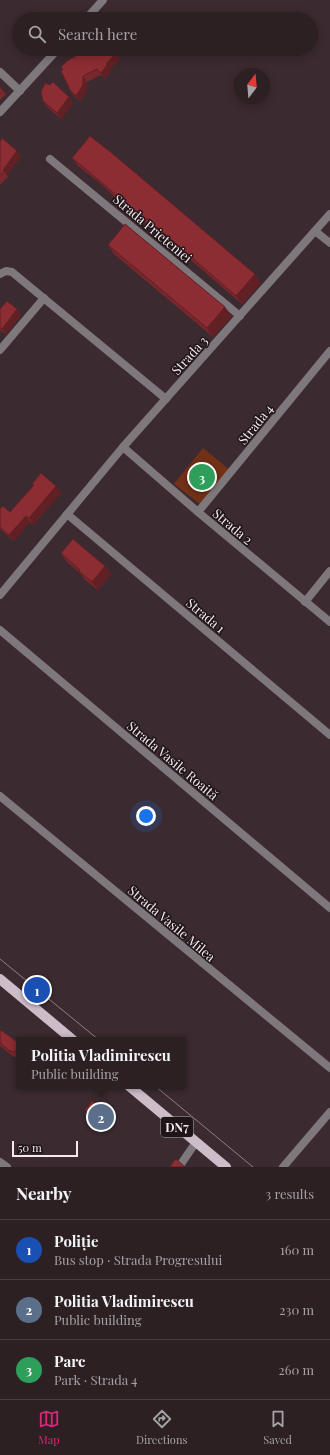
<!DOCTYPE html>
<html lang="en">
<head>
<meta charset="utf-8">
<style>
	body { margin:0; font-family:"Playfair Display",serif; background:#382d30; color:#f1f3f6 }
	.compass { position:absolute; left:234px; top:68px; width:36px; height:36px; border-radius:50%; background:#2c2023; box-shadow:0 2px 10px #0003; rotate:16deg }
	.scale { position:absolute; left:12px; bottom:10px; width:66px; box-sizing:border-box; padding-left:4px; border:2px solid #f6eaee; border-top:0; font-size:11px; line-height:14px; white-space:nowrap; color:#f6eaee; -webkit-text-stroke:3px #1d1517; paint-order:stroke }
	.you { position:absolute; left:146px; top:816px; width:14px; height:14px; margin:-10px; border:3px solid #fff; border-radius:50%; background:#1a73e8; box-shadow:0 0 0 6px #1a73e833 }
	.badge { display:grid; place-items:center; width:26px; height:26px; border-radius:50%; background:#db2777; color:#fff; font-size:13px; font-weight:700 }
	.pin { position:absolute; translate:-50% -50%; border:2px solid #fff; box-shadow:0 1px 4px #0006 }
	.popup { position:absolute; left:16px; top:1037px; width:170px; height:52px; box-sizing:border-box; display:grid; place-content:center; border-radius:0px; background:#2c2023; filter:drop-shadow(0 1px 3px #0005); font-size:13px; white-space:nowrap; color:#a6a3a6 }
	.popup b { font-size:15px; color:#f1f3f6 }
	.popup::after { content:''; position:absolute; left:50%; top:100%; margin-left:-8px; border:8px solid transparent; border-top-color:#2c2023 }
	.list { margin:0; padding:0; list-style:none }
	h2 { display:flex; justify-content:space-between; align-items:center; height:52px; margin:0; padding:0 16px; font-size:17px }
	h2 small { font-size:13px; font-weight:400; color:#a6a3a6 }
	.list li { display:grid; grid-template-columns:26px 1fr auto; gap:12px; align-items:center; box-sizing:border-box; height:60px; padding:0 16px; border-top:1px solid #483e41 }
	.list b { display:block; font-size:15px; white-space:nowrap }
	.list p { margin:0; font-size:13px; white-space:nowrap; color:#a6a3a6 }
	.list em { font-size:13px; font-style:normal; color:#a6a3a6 }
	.icon { flex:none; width:22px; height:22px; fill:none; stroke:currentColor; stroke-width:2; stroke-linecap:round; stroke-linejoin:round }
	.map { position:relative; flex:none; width:330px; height:1167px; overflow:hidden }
	.search { position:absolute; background:#2c2023; box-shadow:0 2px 10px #0003; left:12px; right:12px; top:12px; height:44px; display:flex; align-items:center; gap:10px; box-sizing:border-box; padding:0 14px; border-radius:22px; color:#a6a3a6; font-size:15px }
	.sheet { height:232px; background:#2c2023 }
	nav { display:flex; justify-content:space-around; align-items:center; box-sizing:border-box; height:56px; border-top:1px solid #483e41; background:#2c2023; font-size:11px; color:#a6a3a6 }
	nav a { display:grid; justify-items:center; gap:2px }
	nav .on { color:#db2777 }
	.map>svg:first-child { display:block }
	.green { fill:#723116 }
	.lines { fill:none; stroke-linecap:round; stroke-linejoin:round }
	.minor { stroke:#7e777c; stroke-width:8 }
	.primary { stroke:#cdbdc8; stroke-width:10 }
	.tram { stroke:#908185; stroke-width:1 }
	.wall { fill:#78272c }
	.shaded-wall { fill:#612024 }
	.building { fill:#8b2d33; stroke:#612024 }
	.labels { text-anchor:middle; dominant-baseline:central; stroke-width:3; stroke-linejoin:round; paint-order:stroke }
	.shield { fill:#1d1517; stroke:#b5aaae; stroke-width:1 }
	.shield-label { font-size:12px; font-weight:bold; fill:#f6eaee }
	.street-label { font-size:13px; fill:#f6eaee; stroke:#1d1517 }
</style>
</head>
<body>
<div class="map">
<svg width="330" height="1167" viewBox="0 0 330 1167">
	<rect width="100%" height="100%" fill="#3b2a2f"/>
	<!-- green -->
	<polygon class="green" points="203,448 230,470 201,505 174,484"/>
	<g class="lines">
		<!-- minor -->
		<g class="minor">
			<polyline points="86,19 103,0"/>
			<polyline points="0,72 20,91"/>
			<polyline points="0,112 58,49"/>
			<polyline points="50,159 240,316"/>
			<polyline points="315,231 330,243"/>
			<polyline points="0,274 6,271 12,272 166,399"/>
			<polyline points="0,350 44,298"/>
			<polyline points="123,447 198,512 330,622"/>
			<polyline points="198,512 330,351"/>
			<polyline points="67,514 330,735"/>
			<polyline points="0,595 123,447 330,214"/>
			<polyline points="305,602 330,571"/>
			<polyline points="0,630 330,908"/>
			<polyline points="0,796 330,1068"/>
			<polyline points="0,1162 7,1167"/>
			<polyline points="179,1167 196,1142"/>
			<polyline points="283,1167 330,1112"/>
		</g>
		<!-- primary -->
		<g class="primary">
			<polyline points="0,979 73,1040"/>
			<polyline points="129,1086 226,1167"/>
		</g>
		<!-- tram -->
		<g class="tram">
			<polyline points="0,959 99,1040"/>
			<polyline points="155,1086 253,1167"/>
		</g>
	</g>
	<!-- wall -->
	<g class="wall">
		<polygon points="79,49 116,49 116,50 119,54 118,56 120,59 110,69 111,71 105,79 101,75 87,82 87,91 80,101 74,96 70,90 79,54 77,51"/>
		<polygon points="0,87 6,94 0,100"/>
		<polygon points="43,101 73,103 61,119 47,107"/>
		<polygon points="0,142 17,151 21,157 7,175 8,177 0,185"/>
		<polygon points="72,158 261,283 242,304 165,238 122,204 101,184 78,166"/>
		<polygon points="108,245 232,316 213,337 114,254"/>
		<polygon points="0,309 17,309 21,315 6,334 0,330"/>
		<polygon points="32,484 61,493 33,525 30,522 14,541 0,529 0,509 10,512 33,486"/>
		<polygon points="61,553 105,566 111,574 98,590 85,580 81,574 66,561"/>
		<polygon points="0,1032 19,1044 19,1057 14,1057 0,1046"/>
		<polygon points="85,1110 112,1119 105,1128 89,1116"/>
	</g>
	<!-- shaded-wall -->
	<g class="shaded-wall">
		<polygon points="114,49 116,49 116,50 119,54 118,56 120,59 110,69 111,71 105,79 101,73"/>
		<polygon points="83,76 87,82 87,91 80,101 76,96"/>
		<polygon points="69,97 73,103 61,119 57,113"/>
		<polygon points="17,151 21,157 7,175 3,170"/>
		<polygon points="255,274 261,283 242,304 236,296"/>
		<polygon points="225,307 232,316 213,337 207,328"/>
		<polygon points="17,309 21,315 6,334 2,329"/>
		<polygon points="56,486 61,493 33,525 29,518"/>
		<polygon points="26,516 30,522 14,541 9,535"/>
		<polygon points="105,566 111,574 98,590 92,582"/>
		<polygon points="17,1042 19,1044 19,1052 17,1049"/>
		<polygon points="108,1113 112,1119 105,1128 101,1122"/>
	</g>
	<!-- building -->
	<g class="building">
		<polygon points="79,49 114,49 113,50 116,53 106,64 107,65 101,73 97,69 83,76 83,85 76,96 70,90 61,71 63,69 61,67 67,61 79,54 77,51"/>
		<polygon points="53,82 69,97 57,113 43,101 41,92 45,83 50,85"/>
		<polygon points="90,136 113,154 255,274 236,296 159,229 116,195 94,176 72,158"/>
		<polygon points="2,138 17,151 3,170 4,171 0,175 0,142"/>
		<polygon points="125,224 225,307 207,328 108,245"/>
		<polygon points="7,301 17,309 2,329 0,327 0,309"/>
		<polygon points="41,473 56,486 29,518 26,516 9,535 0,527 0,509 3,506 10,512 34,485 32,484"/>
		<polygon points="73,539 105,566 92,582 79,571 80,570 61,553"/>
		<polygon points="1,1030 17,1042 19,1046 17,1049 14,1052 10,1051 0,1043 0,1032"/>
		<polygon points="92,1101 108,1113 101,1122 85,1110"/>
		<polygon points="176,1159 185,1167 170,1167 173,1162"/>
	</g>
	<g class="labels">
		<!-- shield labels -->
		<rect class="shield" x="161" y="1117" width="32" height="20" rx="3"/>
		<g class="shield-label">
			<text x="177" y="1127">DN7</text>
		</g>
		<!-- street labels -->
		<g class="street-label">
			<text transform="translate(153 228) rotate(40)">Strada Prieteniei</text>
			<text transform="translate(189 355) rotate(-48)">Strada 3</text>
			<text transform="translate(255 424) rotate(-51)">Strada 4</text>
			<text transform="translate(233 526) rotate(40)">Strada 2</text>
			<text transform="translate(206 615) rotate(40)">Strada 1</text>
			<text transform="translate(173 760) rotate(40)">Strada Vasile Roaită</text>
			<text transform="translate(172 923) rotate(40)">Strada Vasile Milea</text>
		</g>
	</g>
</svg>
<svg class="compass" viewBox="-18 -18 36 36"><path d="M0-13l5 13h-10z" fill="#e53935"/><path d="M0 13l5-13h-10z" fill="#a6a3a6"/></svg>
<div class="scale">50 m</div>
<div class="you"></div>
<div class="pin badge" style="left:37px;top:990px;background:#1a4fb4">1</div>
<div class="pin badge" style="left:101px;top:1117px;background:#5c6f8a">2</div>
<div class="popup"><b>Politia Vladimirescu</b>Public building</div>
<div class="pin badge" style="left:202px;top:477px;background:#2e9e5b">3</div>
<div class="search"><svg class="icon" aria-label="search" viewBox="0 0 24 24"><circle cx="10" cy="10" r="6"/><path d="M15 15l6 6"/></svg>Search here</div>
</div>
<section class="sheet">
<h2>Nearby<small>3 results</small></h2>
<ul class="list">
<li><span class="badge" style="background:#1a4fb4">1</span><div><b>Poliție</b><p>Bus stop · Strada Progresului</p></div><em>160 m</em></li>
<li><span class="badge" style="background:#5c6f8a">2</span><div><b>Politia Vladimirescu</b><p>Public building</p></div><em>230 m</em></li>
<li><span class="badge" style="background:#2e9e5b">3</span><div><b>Parc</b><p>Park · Strada 4</p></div><em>260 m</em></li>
</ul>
</section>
<nav>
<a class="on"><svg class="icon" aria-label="map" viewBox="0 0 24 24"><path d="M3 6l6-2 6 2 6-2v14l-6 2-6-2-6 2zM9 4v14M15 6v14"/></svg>Map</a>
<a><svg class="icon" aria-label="directions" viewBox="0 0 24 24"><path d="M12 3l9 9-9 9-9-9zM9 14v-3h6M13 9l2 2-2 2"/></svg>Directions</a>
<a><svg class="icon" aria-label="saved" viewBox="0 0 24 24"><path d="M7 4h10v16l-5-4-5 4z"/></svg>Saved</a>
</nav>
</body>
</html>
